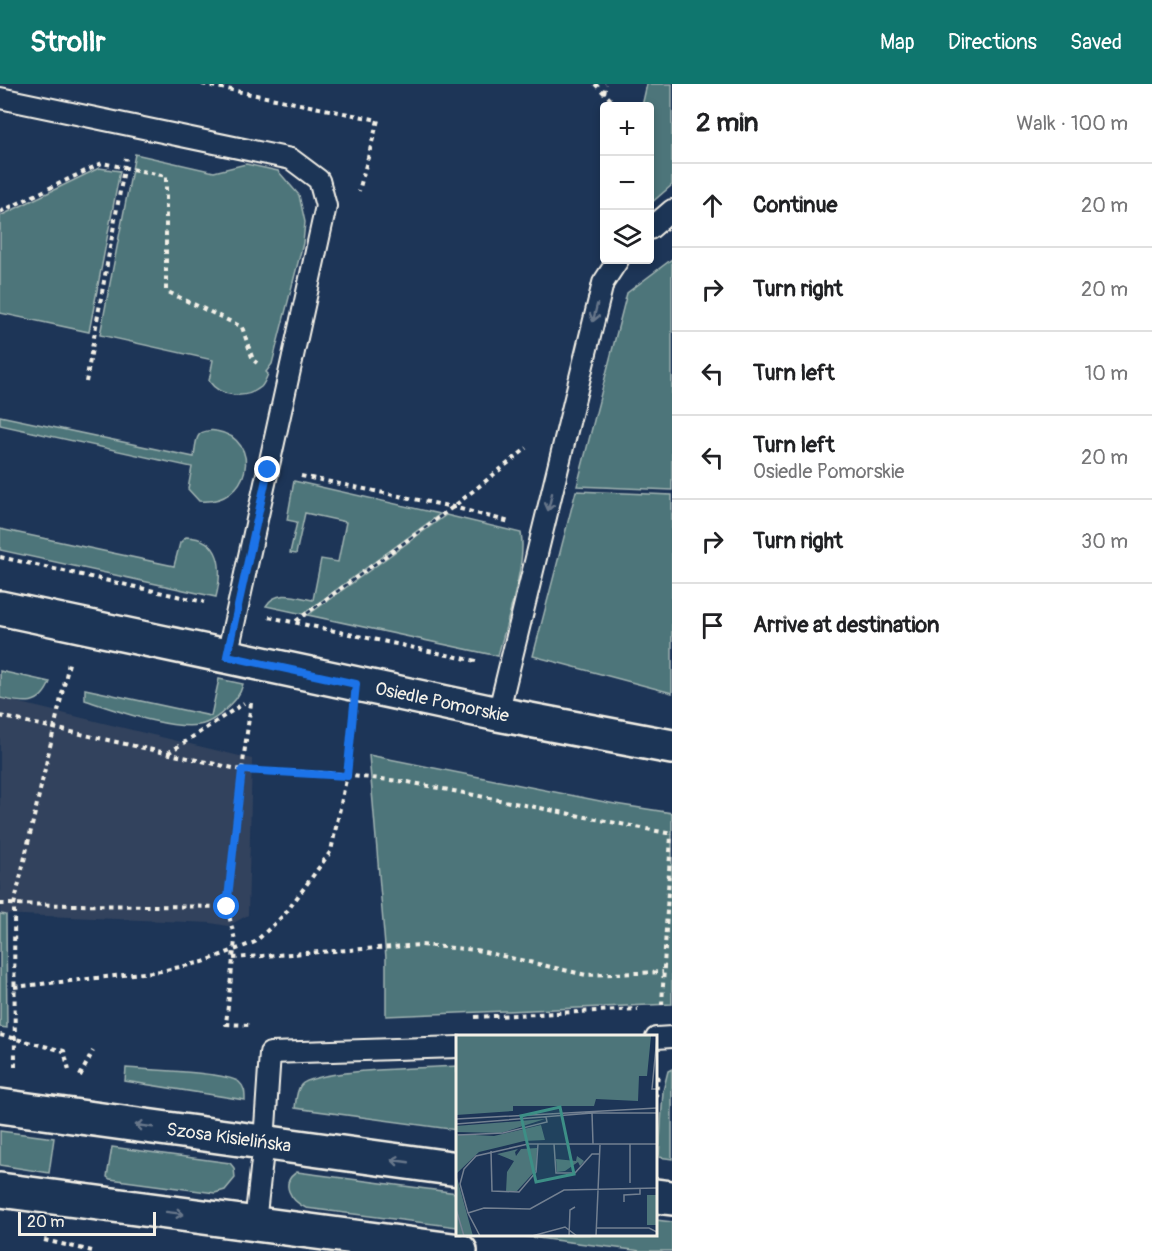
<!DOCTYPE html>
<html lang="en">
<head>
<meta charset="utf-8">
<style>
	body { margin:0; font-family:Pangolin,sans-serif; background:#f6f6f6; color:#202124 }
	.controls { position:absolute; right:18px; top:18px; display:grid; overflow:hidden; border-radius:6px; box-shadow:0 3px 9px #0003 }
	.controls button { width:54px; height:54px; display:grid; place-items:center; padding:0; border:0; border-bottom:2px solid #e0e0e0; background:#fff; color:#202124; font:30px sans-serif }
	.scale { position:absolute; left:18px; bottom:15px; width:138px; box-sizing:border-box; padding-left:6px; border:3px solid #f4f1e8; border-top:0; font-size:16px; line-height:21px; white-space:nowrap; color:#f4f1e8; -webkit-text-stroke:4px #1d3557; paint-order:stroke }
	.stop { position:absolute; width:18px; height:18px; margin:-14px; border:4px solid #1a73e8; border-radius:50%; background:#fff }
	.stop.end { background:#1a73e8; border-color:#fff; box-shadow:0 2px 6px #0008 }
	.list { margin:0; padding:0; list-style:none }
	h2 { display:flex; justify-content:space-between; align-items:center; height:78px; margin:0; padding:0 24px; font-size:26px }
	h2 small { font-size:20px; font-weight:400; color:#757577 }
	.list li { display:grid; grid-template-columns:39px 1fr auto; gap:18px; align-items:center; box-sizing:border-box; height:84px; padding:0 24px; border-top:2px solid #e0e0e0 }
	.list b { display:block; font-size:22px; white-space:nowrap }
	.list p { margin:0; font-size:20px; white-space:nowrap; color:#757577 }
	.list em { font-size:20px; font-style:normal; color:#757577 }
	.icon { flex:none; width:33px; height:33px; fill:none; stroke:currentColor; stroke-width:2; stroke-linecap:round; stroke-linejoin:round }
	.map { position:relative; flex:none; width:672px; height:1167px; overflow:hidden }
	header { display:flex; align-items:center; gap:36px; box-sizing:border-box; height:84px; padding:0 30px; background:#0f766e; color:#fff }
	header strong { font-size:28px }
	nav { display:flex; gap:33px; margin-inline-start:auto; font-size:21px }
	main { display:flex }
	aside { flex:1; background:#fff }
	.map>svg:first-child { display:block }
	.built { fill:#32425d }
	.green { fill:#4d757a; stroke:#a0b3b1; stroke-width:1.5 }
	.lines { fill:none; stroke-linecap:round; stroke-linejoin:round }
	.lane-casing { stroke:#f4f1e8; stroke-width:24 }
	.street-casing { stroke:#f4f1e8; stroke-width:38 }
	.secondary-casing { stroke:#f4f1e8; stroke-width:38 }
	.path { stroke:#f4f1e8; stroke-width:4; stroke-dasharray:4.5 4.5; stroke-linecap:butt }
	.lane { stroke:#1d3557; stroke-width:20 }
	.street { stroke:#1d3557; stroke-width:33 }
	.secondary { stroke:#1d3557; stroke-width:33 }
	.oneway { stroke:#68778a }
	.route { stroke:#1a73e8; stroke-width:8 }
	.labels { text-anchor:middle; dominant-baseline:central; stroke-width:6; stroke-linejoin:round; paint-order:stroke }
	.street-label { font-size:18px; fill:#f4f1e8; stroke:#1d3557 }
	.inset-road { fill:none; stroke:#738091; stroke-width:1.5 }
	.view { fill:#3d8f86; fill-opacity:0.15; stroke:#3d8f86; stroke-width:3 }
	.inset-edge { fill:none; stroke:#f4f1e8; stroke-width:3 }
</style>
</head>
<body>
<header>
<strong>Strollr</strong>
<nav><a>Map</a><a>Directions</a><a>Saved</a></nav>
</header>
<main>
<div class="map">
<svg width="672" height="1167" viewBox="0 0 672 1167">
	<rect width="100%" height="100%" fill="#1d3557"/>
	<filter id="ink" filterUnits="userSpaceOnUse"><feTurbulence type="fractalNoise" baseFrequency=".0167" numOctaves="2"/><feDisplacementMap in="SourceGraphic" scale="12" xChannelSelector="R" yChannelSelector="G"/><feConvolveMatrix kernelMatrix="1 2 1 2 8 2 1 2 1" color-interpolation-filters="sRGB"/></filter>
	<g filter="url(#ink)">
		<!-- built -->
		<polygon class="built" points="0,614 252,675 248,831 228,842 211,839 0,830"/>
		<!-- green -->
		<g class="green">
			<polygon points="647,0 672,0 672,101 650,120 650,22 642,22"/>
			<path d="M135,70L214,88L246,80L278,87L299,111L305,138L303,159L272,280L266,288L268,290C266,295 264,300 261,303C245,316 220,313 209,297L213,276L100,251Z"/>
			<polygon points="99,84 120,87 89,248 0,229 0,132"/>
			<polygon points="672,175 672,406 577,402 627,209"/>
			<path d="M0,332L194,373C195,367 195,356 199,351C202,347 211,346 216,347C264,355 250,422 199,417L188,405L192,383L0,341Z"/>
			<path d="M294,397L440,430L303,530L266,522C276,505 297,513 313,516L321,475L338,478L346,438L305,429L296,470L290,469L297,438L287,436Z"/>
			<polygon points="576,407 672,411 672,609 533,572"/>
			<path d="M446,431L521,449C527,480 506,539 498,572L308,531Z"/>
			<path d="M0,445L174,482L180,459L186,453C222,454 223,485 216,513L0,466Z"/>
			<path d="M0,587L50,598C40,624 23,619 0,614Z"/>
			<path d="M219,595L243,600C240,612 234,618 225,626C220,631 213,636 206,639C180,650 112,625 85,616V605L211,632Z"/>
			<polygon points="369,671 615,720 672,729 672,920 386,932 386,874"/>
			<polygon points="0,830 6,831 7,944 0,943"/>
			<path d="M457,982V1046L295,1024C296,1017 296,1007 301,1001C314,985 431,984 457,982Z"/>
			<path d="M126,984C147,986 226,988 239,998C245,1003 245,1009 245,1016L125,997Z"/>
			<polygon points="672,985 672,1075 659,1073 663,1007 668,987"/>
			<polygon points="0,1047 54,1054 49,1089 0,1081"/>
			<polygon points="112,1063 230,1079 234,1084 235,1094 225,1106 215,1109 110,1095 107,1093"/>
			<path d="M297,1088L457,1109V1143L306,1124C291,1117 279,1099 297,1088Z"/>
			<polygon points="656,1136 672,1138 672,1167 641,1167 514,1151 656,1150"/>
		</g>
		<g class="lines">
			<!-- lane casing -->
			<g class="lane-casing">
				<g id="lane">
					<polyline points="0,14 291,75 319,96 326,122 227,572"/>
					<polyline points="650,145 672,126"/>
					<polyline points="498,630 603,199 618,176"/>
					<polyline points="656,954 672,953"/>
					<polyline points="255,1139 264,1058 270,969 458,963"/>
				</g>
			</g>
			<!-- street casing -->
			<g class="street-casing">
				<g id="street">
					<path id="s1" d="M0,524L498,630L672,663"/>
				</g>
			</g>
			<!-- secondary casing -->
			<g class="secondary-casing">
				<g id="secondary">
					<path id="s2" d="M0,1022L458,1085"/>
					<polyline points="0,1106 460,1167"/>
					<polyline points="656,1112 672,1114"/>
				</g>
			</g>
			<!-- path -->
			<g class="path">
				<polyline points="202,0 378,36 359,107"/>
				<polyline points="595,0 617,22"/>
				<polyline points="604,9 606,0"/>
				<polyline points="0,128 102,79 166,92 166,207 242,243 253,276 257,279"/>
				<polyline points="86,298 126,74"/>
				<polyline points="301,392 453,423 510,438"/>
				<polyline points="0,473 204,518"/>
				<polyline points="269,533 476,577"/>
				<polyline points="296,537 453,423 527,364"/>
				<polyline points="251,619 242,686 334,690 408,698 672,750"/>
				<polyline points="0,632 242,686 227,823 235,856 226,940 249,941"/>
				<polyline points="168,669 244,619"/>
				<polyline points="0,820 227,823"/>
				<polyline points="233,874 421,861 476,866 586,891 663,888"/>
				<polyline points="14,903 161,887 203,878 255,858 285,830 331,767 347,691 352,639"/>
				<polyline points="662,921 671,750"/>
				<polyline points="475,933 638,925"/>
				<polyline points="0,951 64,967 70,990"/>
				<polyline points="15,983 14,821 69,579"/>
				<polyline points="80,992 93,967"/>
				<polyline points="656,1014 658,988"/>
				<polyline points="44,1156 92,1167"/>
			</g>
			<!-- lane -->
			<use href="#lane" class="lane"/>
			<!-- street -->
			<use href="#street" class="street"/>
			<!-- secondary -->
			<use href="#secondary" class="secondary"/>
		</g>
		<!-- one-way arrows -->
		<defs><path id="oneway-shaft" d="M-6 0H5M1.5-3L5.5 0L1.5 3" fill="none" stroke-width="1.6" stroke-linecap="round" stroke-linejoin="round" transform="scale(1.5)"/></defs>
		<g class="oneway">
			<use href="#oneway-shaft" transform="translate(595 229) rotate(104)"/>
			<use href="#oneway-shaft" transform="translate(550 418) rotate(103)"/>
			<use href="#oneway-shaft" transform="translate(144 1042) rotate(-172)"/>
			<use href="#oneway-shaft" transform="translate(400 1077) rotate(-172)"/>
			<use href="#oneway-shaft" transform="translate(175 1129) rotate(7)"/>
		</g>
	</g>
	<g class="lines" filter="url(#ink)">
		<!-- route -->
		<polyline class="route" points="227,823 242,686 347,692 356,600 227,572 268,386"/>
	</g>
	<g class="labels">
		<!-- street labels -->
		<g class="street-label">
			<text stroke="none"><textPath href="#s1" startOffset="452">Osiedle Pomorskie</textPath></text>
			<text stroke="none"><textPath href="#s2" startOffset="231">Szosa Kisielińska</textPath></text>
		</g>
	</g>
	<!-- overview -->
	<g transform="translate(456 951)">
		<rect width="201" height="201" fill="#1d3557"/>
		<path d="M0,0H201L195,1L191,41H183L182,66L140,64L138,71H57V76L0,80ZM89,84L45,98L0,97V91ZM85,90L89,105L68,106L23,117L0,139L17,201H0V99L38,101ZM81,113L80,135L61,156L50,157L51,137L58,126L41,119L62,114L59,117L60,121L65,114ZM121,121L128,126L124,131L122,127L109,136L101,137L100,124L120,126ZM191,160H201V190H191Z" fill="#4d757a"/>
		<path class="inset-road" d="M201,2L196,54H201M136,78L137,109M0,84L201,73M0,89L136,78H201M2,100L47,98L91,87L90,82M98,109L100,138H119L136,119H144M35,116L36,156L63,157L80,137L82,109M174,148V109M168,167V160L184,159V154M0,174L8,201M12,178L28,173L74,174L108,155L201,153M141,193H193L201,197M24,201L12,178L4,149L8,134L20,121L72,109H201M76,201L109,192L121,201M113,201L114,175L119,172M140,201L144,110"/>
		<path class="view" d="M104,72L118,139L80,147L65,81Z"/>
		<rect width="201" height="201" class="inset-edge"/>
	</g>
</svg>
<div class="controls">
<button>+</button>
<button>−</button>
<button><svg class="icon" aria-label="layers" viewBox="0 0 24 24"><path d="M12 4l9 5-9 5-9-5zM3 14l9 5 9-5"/></svg></button>
</div>
<div class="scale">20 m</div>
<div class="stop" style="left:227px;top:823px"></div>
<div class="stop end" style="left:268px;top:386px"></div>
</div>
<aside>
<h2>2 min<small>Walk · 100 m</small></h2>
<ul class="list">
<li><svg class="icon" aria-label="ahead" viewBox="0 0 24 24"><path d="M12 20V5M6 11l6-6 6 6"/></svg><div><b>Continue</b></div><em>20 m</em></li>
<li><svg class="icon" aria-label="right" viewBox="0 0 24 24"><path d="M7 20v-9h11M14 6l5 5-5 5"/></svg><div><b>Turn right</b></div><em>20 m</em></li>
<li><svg class="icon" aria-label="left" viewBox="0 0 24 24"><path d="M17 20v-9H6M10 6l-5 5 5 5"/></svg><div><b>Turn left</b></div><em>10 m</em></li>
<li><svg class="icon" aria-label="left" viewBox="0 0 24 24"><path d="M17 20v-9H6M10 6l-5 5 5 5"/></svg><div><b>Turn left</b><p>Osiedle Pomorskie</p></div><em>20 m</em></li>
<li><svg class="icon" aria-label="right" viewBox="0 0 24 24"><path d="M7 20v-9h11M14 6l5 5-5 5"/></svg><div><b>Turn right</b></div><em>30 m</em></li>
<li><svg class="icon" aria-label="arrive" viewBox="0 0 24 24"><path d="M6 21V4h12l-3 4 3 4H6"/></svg><div><b>Arrive at destination</b></div></li>
</ul>
</aside>
</main>
</body>
</html>
